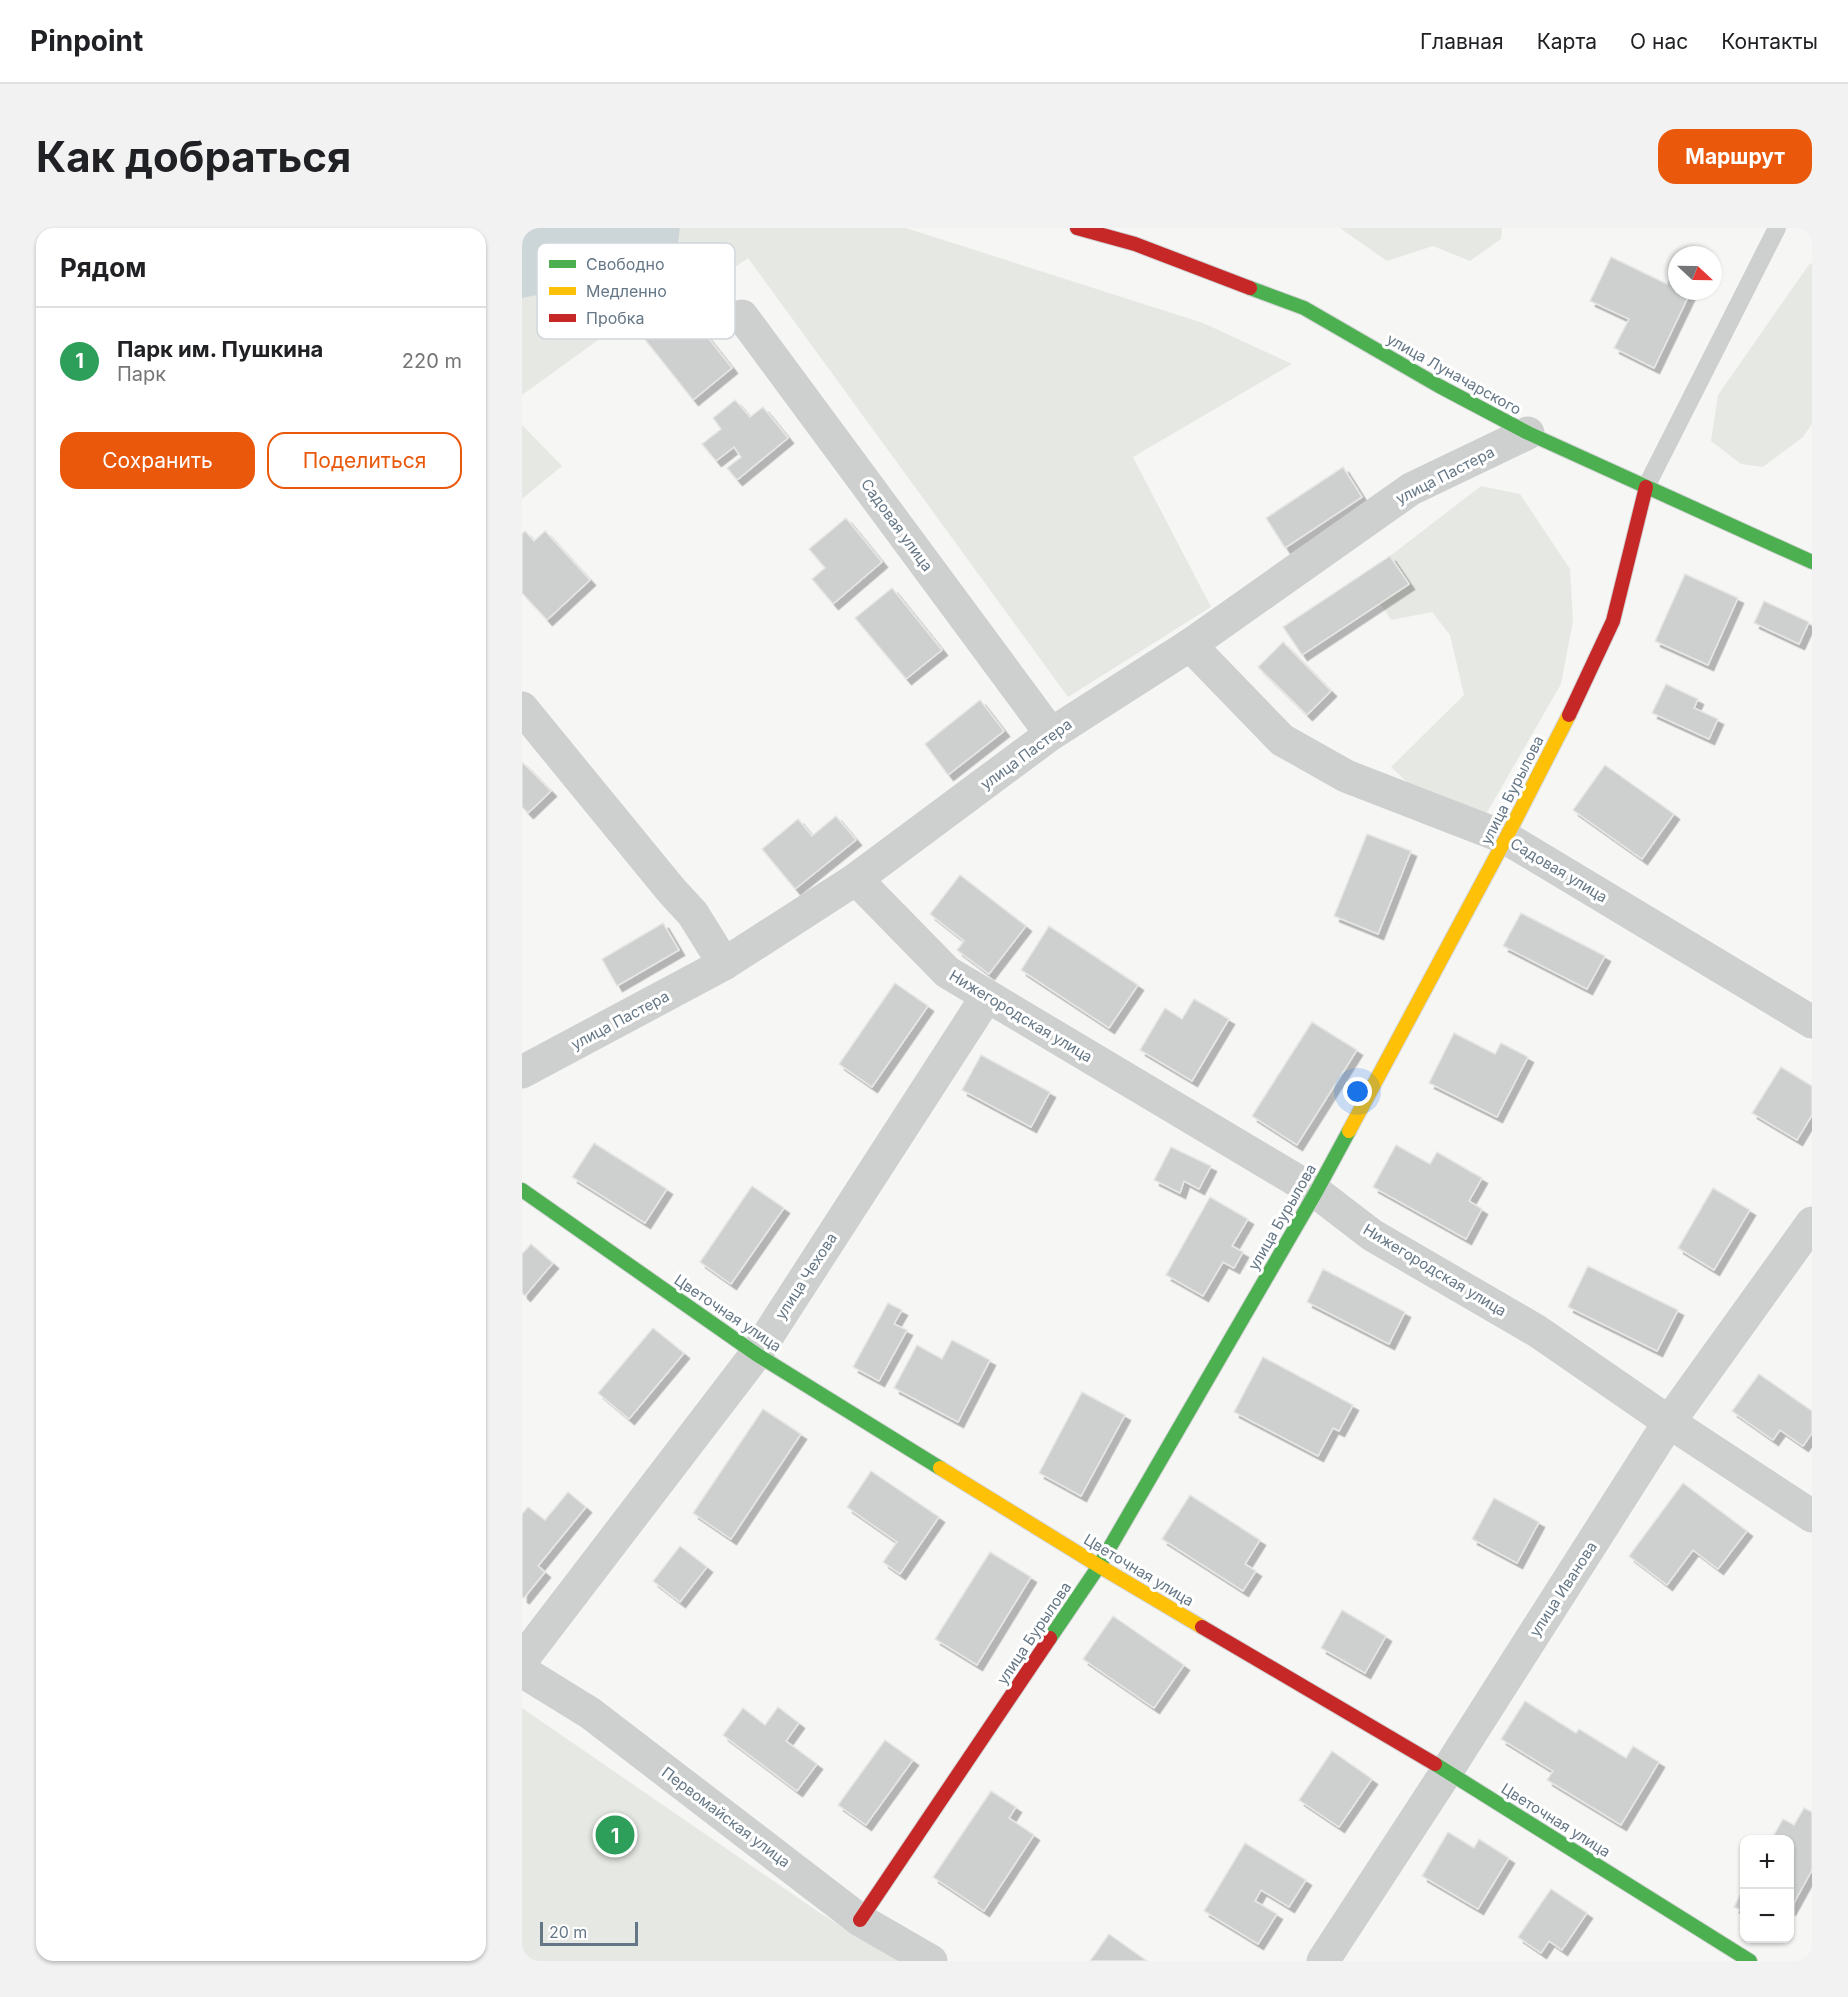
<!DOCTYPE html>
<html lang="ru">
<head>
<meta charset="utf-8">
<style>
	body { margin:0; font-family:Inter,sans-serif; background:#f2f2f2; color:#202124 }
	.controls { position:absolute; right:18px; bottom:18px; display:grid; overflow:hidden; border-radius:12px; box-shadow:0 2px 4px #0004 }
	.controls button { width:54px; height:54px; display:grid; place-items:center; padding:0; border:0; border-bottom:2px solid #e0e0e0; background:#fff; color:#202124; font:30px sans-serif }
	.compass { position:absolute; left:1146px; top:18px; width:54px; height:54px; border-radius:50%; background:#fff; box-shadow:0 2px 4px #0004; rotate:112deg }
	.scale { position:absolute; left:18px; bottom:15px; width:98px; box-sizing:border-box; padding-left:6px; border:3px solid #657786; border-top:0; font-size:16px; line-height:21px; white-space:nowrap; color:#657786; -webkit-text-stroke:4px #fff; paint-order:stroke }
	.you { position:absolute; left:836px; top:864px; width:21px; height:21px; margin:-15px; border:4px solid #fff; border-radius:50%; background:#1a73e8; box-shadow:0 0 0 9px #1a73e833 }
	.badge { display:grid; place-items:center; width:39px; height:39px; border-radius:50%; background:#ea580c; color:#fff; font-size:20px; font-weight:700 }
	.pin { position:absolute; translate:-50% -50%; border:3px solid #fff; box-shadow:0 2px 6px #0006 }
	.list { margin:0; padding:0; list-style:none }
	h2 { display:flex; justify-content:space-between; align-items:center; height:78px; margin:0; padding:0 24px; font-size:26px }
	h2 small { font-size:20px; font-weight:400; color:#757577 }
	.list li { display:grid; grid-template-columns:39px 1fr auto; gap:18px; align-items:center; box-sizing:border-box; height:108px; padding:0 24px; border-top:2px solid #e0e0e0 }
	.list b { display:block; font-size:22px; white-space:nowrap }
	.list p { margin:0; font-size:20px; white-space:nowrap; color:#757577 }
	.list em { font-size:20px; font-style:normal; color:#757577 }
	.actions { display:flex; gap:12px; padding:18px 24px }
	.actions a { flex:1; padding:14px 0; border:2px solid #ea580c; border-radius:18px; text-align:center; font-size:21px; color:#ea580c }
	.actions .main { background:#ea580c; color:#fff }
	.map { position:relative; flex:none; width:1290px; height:1733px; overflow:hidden; border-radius:18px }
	header { display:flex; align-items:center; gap:36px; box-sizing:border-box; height:84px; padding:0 30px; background:#fff; border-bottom:2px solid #e0e0e0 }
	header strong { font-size:28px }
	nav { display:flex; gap:33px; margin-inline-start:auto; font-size:21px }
	.intro { display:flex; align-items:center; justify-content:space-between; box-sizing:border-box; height:144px; padding:0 36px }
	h1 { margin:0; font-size:42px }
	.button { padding:15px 27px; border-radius:18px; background:#ea580c; color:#fff; font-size:21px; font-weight:700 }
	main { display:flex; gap:36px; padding:0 36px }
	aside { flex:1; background:#fff; border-radius:18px; box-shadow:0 2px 4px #0004 }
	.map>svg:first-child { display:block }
	.green { fill:#e6e9e3 }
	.water { fill:#ccd5d7 }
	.building { fill:#ced0d0; stroke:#e6e6e4; stroke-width:1.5; filter:url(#shadow) }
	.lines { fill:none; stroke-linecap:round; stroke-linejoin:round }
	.fast-casing { stroke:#d3d4d5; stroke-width:16 }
	.slow-casing { stroke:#d3d4d5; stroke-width:16 }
	.jam-casing { stroke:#d3d4d5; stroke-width:16 }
	.lane { stroke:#ced0d0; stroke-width:18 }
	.street { stroke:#ced0d0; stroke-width:33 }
	.fast { stroke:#4caf50; stroke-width:14 }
	.slow { stroke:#ffc107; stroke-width:14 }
	.jam { stroke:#c62828; stroke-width:14 }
	.labels { text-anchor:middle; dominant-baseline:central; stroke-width:6; stroke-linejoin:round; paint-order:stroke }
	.street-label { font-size:15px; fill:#657786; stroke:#fff }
	.key { fill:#fff; stroke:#d1d6db; stroke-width:1.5 }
	.key-label { font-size:16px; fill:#657786 }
</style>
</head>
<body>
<header>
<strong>Pinpoint</strong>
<nav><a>Главная</a><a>Карта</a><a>О нас</a><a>Контакты</a></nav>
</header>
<div class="intro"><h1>Как добраться</h1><a class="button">Маршрут</a></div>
<main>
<aside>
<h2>Рядом<small></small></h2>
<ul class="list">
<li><span class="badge" style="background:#2e9e5b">1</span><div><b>Парк им. Пушкина</b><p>Парк</p></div><em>220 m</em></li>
</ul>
<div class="actions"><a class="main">Сохранить</a><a>Поделиться</a></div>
</aside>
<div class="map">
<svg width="1290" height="1733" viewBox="0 0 1290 1733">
	<defs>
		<filter id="shadow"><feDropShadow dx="5.5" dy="5.5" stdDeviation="0" flood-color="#0004"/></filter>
	</defs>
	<rect width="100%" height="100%" fill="#f6f6f5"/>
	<!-- green -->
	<g class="green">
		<polygon points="158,0 384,0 681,95 770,136 611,229 689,379 546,469 226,30 160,77 121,109 104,92 0,167 0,70 154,32"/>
		<polygon points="818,0 980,0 979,11 948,33 911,18 865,33"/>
		<polygon points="1288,35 1290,36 1290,196 1281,209 1241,239 1219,236 1189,213 1196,167"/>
		<polygon points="0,197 40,238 0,271"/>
		<polygon points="959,258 998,266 1048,341 1051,393 1039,456 960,593 915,582 869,539 942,467 928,407 910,384 869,392 858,375 887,356 868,328"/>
		<polygon points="0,1480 298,1685 376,1733 0,1733"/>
	</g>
	<!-- water -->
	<polygon class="water" points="0,0 158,0 154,32 78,60 25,65 0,70"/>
	<!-- building -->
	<g class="building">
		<polygon points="1089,29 1145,56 1155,35 1155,63 1169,63 1132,140 1092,120 1107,91 1068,73"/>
		<polygon points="160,77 210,140 171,172 121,109"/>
		<polygon points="213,172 228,189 241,179 266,210 215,252 205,240 219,229 212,219 194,233 180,216 199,201 191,190"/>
		<polygon points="821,239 840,269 763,320 744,290"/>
		<polygon points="324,290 360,334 311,376 290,351 303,340 287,321"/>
		<polygon points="3,303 12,313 23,303 68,352 25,392 0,365 0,306"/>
		<polygon points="868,328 887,356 780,427 761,399"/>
		<polygon points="1163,346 1216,370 1186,437 1133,413"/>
		<polygon points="370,360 420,422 384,451 333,390"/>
		<polygon points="1242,373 1287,394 1277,416 1232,395"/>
		<polygon points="761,414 809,463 785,487 736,439"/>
		<polygon points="1144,456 1176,471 1172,480 1196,491 1187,511 1130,485"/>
		<polygon points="458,472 482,503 426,547 403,516"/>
		<polygon points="0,534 29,563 6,585 0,579"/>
		<polygon points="1083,537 1152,586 1120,631 1051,582"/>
		<polygon points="314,588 334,612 273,661 240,621 276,591 290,608"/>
		<polygon points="845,606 889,623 856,706 812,688"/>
		<polygon points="438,647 504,698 467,746 435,722 442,713 408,686"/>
		<polygon points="999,685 1083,728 1065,761 981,718"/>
		<polygon points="141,695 157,722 95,758 80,731"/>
		<polygon points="527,698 616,757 587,800 499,742"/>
		<polygon points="373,755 406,778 350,859 317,836"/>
		<polygon points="672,771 707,791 670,853 618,822 643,780 660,791"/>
		<polygon points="790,794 835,822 775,917 730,888"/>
		<polygon points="932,805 973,826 979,815 1006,829 975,889 907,855"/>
		<polygon points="459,827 528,864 509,899 440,862"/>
		<polygon points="1259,839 1290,858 1290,887 1275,912 1230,885"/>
		<polygon points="72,915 145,961 123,995 50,949"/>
		<polygon points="874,917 908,936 915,924 960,950 947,973 960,981 944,1011 851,959"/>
		<polygon points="649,919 689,938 677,961 662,953 658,965 632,952"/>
		<polygon points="230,958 262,980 209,1056 178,1034"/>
		<polygon points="1191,960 1228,982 1192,1042 1156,1020"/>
		<polygon points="688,969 726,991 710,1018 721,1024 712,1040 701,1034 681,1068 644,1047"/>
		<polygon points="9,1016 31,1035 3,1068 0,1065 0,1026"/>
		<polygon points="1066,1038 1156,1082 1135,1123 1046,1079"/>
		<polygon points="801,1041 883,1084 867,1116 785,1074"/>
		<polygon points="366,1075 380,1082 372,1096 385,1102 357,1153 331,1139"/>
		<polygon points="131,1100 162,1125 107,1191 76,1165"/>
		<polygon points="430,1112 468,1132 436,1194 372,1160 395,1117 420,1131"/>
		<polygon points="741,1129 831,1177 817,1203 811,1200 796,1228 712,1184"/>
		<polygon points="1237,1146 1290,1183 1290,1205 1281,1218 1258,1202 1251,1212 1210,1183"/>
		<polygon points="560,1164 603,1187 559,1268 517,1245"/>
		<polygon points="241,1181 279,1206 209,1311 171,1285"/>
		<polygon points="349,1243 417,1289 378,1346 361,1334 375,1314 325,1279"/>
		<polygon points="1161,1255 1225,1303 1196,1341 1171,1322 1145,1357 1107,1328"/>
		<polygon points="46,1264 64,1279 16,1338 23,1344 2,1370 0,1369 0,1286 6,1279 23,1292"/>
		<polygon points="668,1267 738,1312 723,1336 734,1343 721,1363 640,1311"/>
		<polygon points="972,1270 1017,1294 995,1335 950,1311"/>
		<polygon points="158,1318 185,1339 158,1374 131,1353"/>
		<polygon points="468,1324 509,1349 455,1437 413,1411"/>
		<polygon points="820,1382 864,1408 843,1445 799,1420"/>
		<polygon points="591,1388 662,1437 632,1480 561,1431"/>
		<polygon points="1003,1473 1054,1505 1057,1501 1104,1530 1111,1518 1137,1534 1099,1597 1025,1552 1031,1543 979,1511"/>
		<polygon points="256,1479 277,1495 264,1513 295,1536 275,1563 201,1507 221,1480 243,1497"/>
		<polygon points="363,1512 391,1532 344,1597 316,1577"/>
		<polygon points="810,1523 850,1551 817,1599 777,1572"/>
		<polygon points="469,1563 494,1579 487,1590 512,1607 462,1683 411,1649"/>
		<polygon points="1282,1580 1290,1584 1290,1642 1268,1682 1268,1612 1249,1612 1261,1591 1272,1597"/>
		<polygon points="926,1604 952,1620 957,1611 987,1630 956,1681 900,1648"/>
		<polygon points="723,1615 784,1652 767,1679 739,1662 733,1673 755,1686 736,1716 682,1683"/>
		<polygon points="1222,1659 1222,1684 1212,1679"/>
		<polygon points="1029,1661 1065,1685 1040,1722 1027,1713 1019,1725 996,1709"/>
		<polygon points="587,1706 625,1733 568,1733"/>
	</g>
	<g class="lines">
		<!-- fast casing -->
		<g class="fast-casing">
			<g id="fast">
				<polyline points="728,60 782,80 917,158 1006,205 1290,334"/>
				<polyline points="0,962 234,1126 418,1240"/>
				<polyline points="528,1410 577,1338 794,964 827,903"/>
				<polyline points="913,1536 1228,1733"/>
			</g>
		</g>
		<!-- slow casing -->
		<g class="slow-casing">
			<g id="slow">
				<polyline points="827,903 984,610 1047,487"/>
				<polyline points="418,1240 577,1338 680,1399"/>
			</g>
		</g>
		<!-- jam casing -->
		<g class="jam-casing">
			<g id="jam">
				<polyline points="555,0 613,16 728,60"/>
				<polyline points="1047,487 1091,393 1124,259"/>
				<polyline points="680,1399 913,1536"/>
				<polyline points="338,1692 528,1410"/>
			</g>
		</g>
		<!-- lane -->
		<polyline class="lane" points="1124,259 1255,0"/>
		<!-- street -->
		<g class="street">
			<polyline points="220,88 529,506"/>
			<polyline points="668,417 760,512 824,548 984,610 1290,794"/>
			<polyline points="0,480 149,662 171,686 202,736"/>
			<polyline points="334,651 425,744 794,964 850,1007 1015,1103 1147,1194 1290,1288"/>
			<polyline points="0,844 202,736 334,651 529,506 668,417 889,261 1006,205"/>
			<polyline points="0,1432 234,1126 465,768"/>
			<polyline points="0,1443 68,1485 338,1692 409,1733"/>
			<polyline points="801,1733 925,1543 1147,1194 1290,995"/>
		</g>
		<!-- fast -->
		<use href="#fast" class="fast"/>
		<!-- slow -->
		<use href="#slow" class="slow"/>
		<!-- jam -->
		<use href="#jam" class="jam"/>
	</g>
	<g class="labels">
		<!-- street labels -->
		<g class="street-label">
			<text transform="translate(932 146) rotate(29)">улица Луначарского</text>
			<text transform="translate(923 247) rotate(-27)">улица Пастера</text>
			<text transform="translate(375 297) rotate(54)">Садовая улица</text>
			<text transform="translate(504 526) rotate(-36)">улица Пастера</text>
			<text transform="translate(990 562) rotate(-63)">улица Бурылова</text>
			<text transform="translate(1037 642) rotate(31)">Садовая улица</text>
			<text transform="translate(499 788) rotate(31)">Нижегородская улица</text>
			<text transform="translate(98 792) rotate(-28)">улица Пастера</text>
			<text transform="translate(760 989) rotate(-60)">улица Бурылова</text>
			<text transform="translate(913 1042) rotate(31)">Нижегородская улица</text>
			<text transform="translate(284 1048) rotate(-57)">улица Чехова</text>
			<text transform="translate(206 1085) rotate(34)">Цветочная улица</text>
			<text transform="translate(617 1342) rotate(31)">Цветочная улица</text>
			<text transform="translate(1041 1361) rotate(-57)">улица Иванова</text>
			<text transform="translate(512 1405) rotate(-56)">улица Бурылова</text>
			<text transform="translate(204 1589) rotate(37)">Первомайская улица</text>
			<text transform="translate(1034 1592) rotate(32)">Цветочная улица</text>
		</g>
	</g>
	<!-- legend -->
	<rect x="15" y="15" width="198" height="96" rx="9" class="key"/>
	<rect x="27" y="32" width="27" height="8" fill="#4caf50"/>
	<rect x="27" y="59" width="27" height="8" fill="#ffc107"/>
	<rect x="27" y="86" width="27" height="8" fill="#c62828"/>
	<g class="key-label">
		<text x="64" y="42">Свободно</text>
		<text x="64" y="69">Медленно</text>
		<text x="64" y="96">Пробка</text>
	</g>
</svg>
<div class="controls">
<button>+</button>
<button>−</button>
</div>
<svg class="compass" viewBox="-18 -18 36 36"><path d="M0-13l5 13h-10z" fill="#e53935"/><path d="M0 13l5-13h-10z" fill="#757577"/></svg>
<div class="scale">20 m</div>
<div class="you"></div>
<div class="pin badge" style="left:93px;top:1607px;background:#2e9e5b">1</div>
</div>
</main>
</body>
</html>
